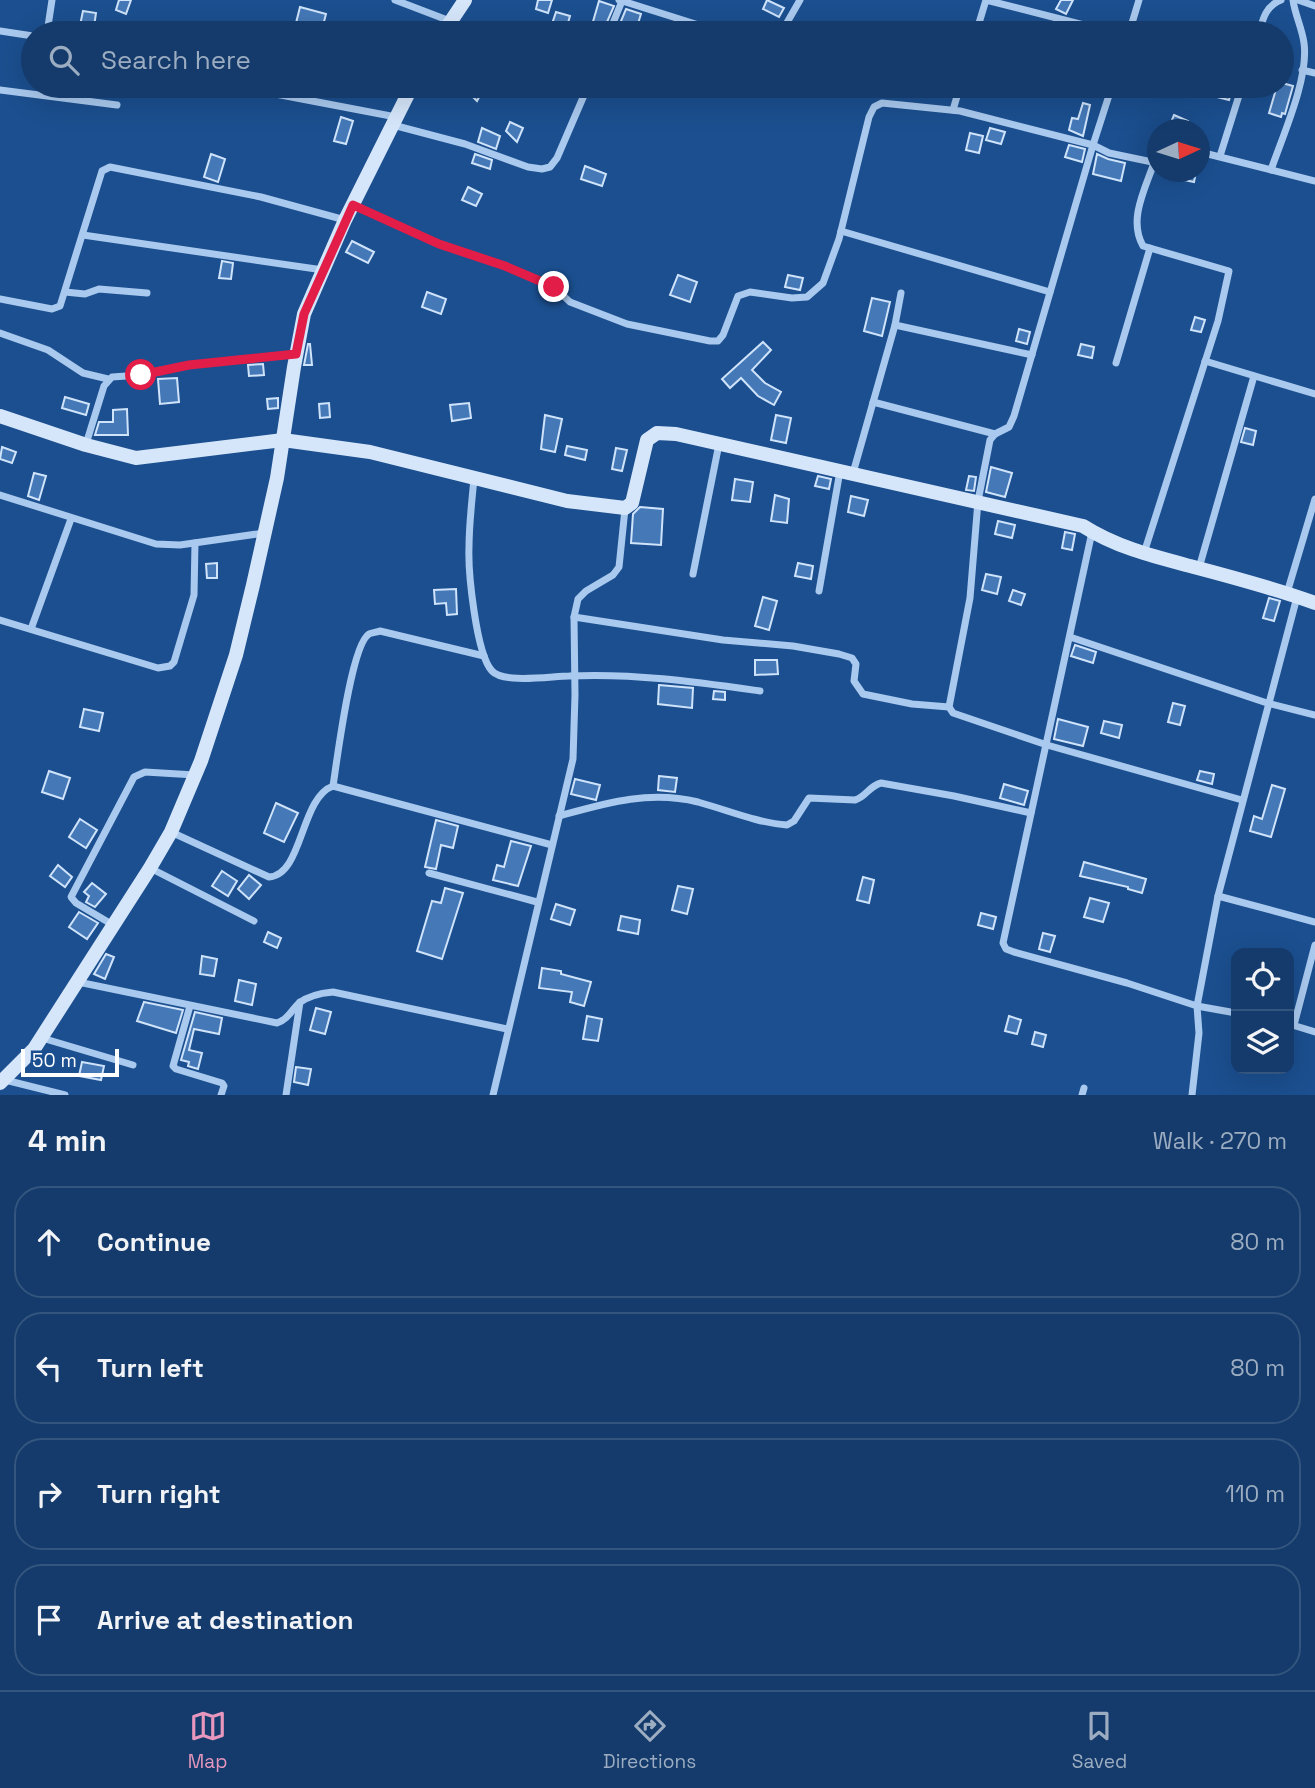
<!DOCTYPE html>
<html lang="en">
<head>
<meta charset="utf-8">
<style>
	body { margin:0; font-family:"Space Grotesk",sans-serif; background:#1d4271; color:#f1f3f6 }
	.controls { position:absolute; right:21px; bottom:21px; display:grid; overflow:hidden; border-radius:14px; box-shadow:0 7px 28px #0002 }
	.controls button { width:63px; height:63px; display:grid; place-items:center; padding:0; border:0; border-bottom:2px solid #33557e; background:#143b6b; color:#f1f3f6; font:35px sans-serif }
	.compass { position:absolute; left:1147px; top:119px; width:63px; height:63px; border-radius:50%; background:#143b6b; box-shadow:0 7px 28px #0002; rotate:86deg }
	.scale { position:absolute; left:21px; bottom:18px; width:98px; box-sizing:border-box; padding-left:7px; border:4px solid #fff; border-top:0; font-size:19px; line-height:24px; white-space:nowrap; color:#fff; -webkit-text-stroke:5px #1b4f8f; paint-order:stroke }
	.stop { position:absolute; width:21px; height:21px; margin:-16px; border:5px solid #e11d48; border-radius:50%; background:#fff }
	.stop.end { background:#e11d48; border-color:#fff; box-shadow:0 2px 7px #0008 }
	.list { margin:0; padding:0; list-style:none }
	h2 { display:flex; justify-content:space-between; align-items:center; height:91px; margin:0; padding:0 28px; font-size:30px }
	h2 small { font-size:23px; font-weight:400; color:#9dadc1 }
	.list li { display:grid; grid-template-columns:46px 1fr auto; gap:21px; align-items:center; box-sizing:border-box; height:112px; margin:0 14px 14px; padding:0 14px; border:2px solid #33557e; border-radius:28px }
	.list b { display:block; font-size:26px; white-space:nowrap }
	.list em { font-size:23px; font-style:normal; color:#9dadc1 }
	.icon { flex:none; width:38px; height:38px; fill:none; stroke:currentColor; stroke-width:2; stroke-linecap:round; stroke-linejoin:round }
	.map { position:relative; flex:none; width:1315px; height:1095px; overflow:hidden }
	.search { position:absolute; background:#143b6b; box-shadow:0 7px 28px #0002; left:21px; right:21px; top:21px; height:77px; display:flex; align-items:center; gap:18px; box-sizing:border-box; padding:0 24px; border-radius:38px; color:#9dadc1; font-size:26px }
	.sheet { height:595px; background:#143b6b }
	nav { display:flex; justify-content:space-around; align-items:center; box-sizing:border-box; height:98px; border-top:2px solid #33557e; background:#143b6b; font-size:19px; color:#9dadc1 }
	nav a { display:grid; justify-items:center; gap:4px }
	nav .on { color:#e797bd }
	.map>svg:first-child { display:block }
	.building { fill:#4478b7; stroke:#cfe3fa; stroke-width:2 }
	.lines { fill:none; stroke-linecap:round; stroke-linejoin:round }
	.street { stroke:#a9c9ee; stroke-width:7 }
	.secondary { stroke:#d6e6fa; stroke-width:14 }
	.route { stroke:#e11d48; stroke-width:9 }
</style>
</head>
<body>
<div class="map">
<svg width="1315" height="1095" viewBox="0 0 1315 1095">
	<rect width="100%" height="100%" fill="#1b4f8f"/>
	<!-- building -->
	<g class="building">
		<polygon points="119,0 131,0 126,14 116,10"/>
		<polygon points="538,0 552,0 548,13 536,9"/>
		<polygon points="767,0 784,8 779,17 763,9"/>
		<polygon points="1061,0 1073,0 1066,14 1056,9"/>
		<polygon points="599,1 614,6 604,29 592,25"/>
		<polygon points="300,7 326,14 321,33 295,27"/>
		<polygon points="626,9 641,14 635,33 616,33"/>
		<polygon points="83,11 96,13 93,33 79,30"/>
		<polygon points="556,12 570,16 565,33 549,33"/>
		<polygon points="1282,83 1293,86 1285,114 1282,113 1281,117 1269,113 1277,86 1282,86"/>
		<polygon points="462,86 485,86 477,101"/>
		<polygon points="1220,86 1232,90 1229,100 1217,97"/>
		<polygon points="1083,103 1090,105 1083,136 1069,130 1072,118 1078,119"/>
		<polygon points="1174,115 1188,121 1185,130 1170,125"/>
		<polygon points="341,117 353,121 346,144 334,141"/>
		<polygon points="510,122 523,128 517,142 506,131"/>
		<polygon points="482,128 500,136 496,149 478,142"/>
		<polygon points="990,128 1005,132 1001,144 986,140"/>
		<polygon points="970,133 983,136 979,153 966,150"/>
		<polygon points="1069,145 1085,149 1082,162 1065,157"/>
		<polygon points="211,154 225,159 218,182 204,177"/>
		<polygon points="475,154 492,160 490,169 472,163"/>
		<polygon points="1097,154 1108,159 1125,163 1121,181 1093,174"/>
		<polygon points="585,166 606,174 602,186 581,179"/>
		<polygon points="1166,172 1196,172 1194,182 1165,176"/>
		<polygon points="468,187 482,194 476,206 462,200"/>
		<polygon points="352,241 374,252 368,263 346,252"/>
		<polygon points="222,261 233,263 231,279 219,278"/>
		<polygon points="678,275 697,282 690,302 670,295"/>
		<polygon points="788,275 803,278 800,290 785,287"/>
		<polygon points="427,292 446,299 441,314 422,307"/>
		<polygon points="872,298 890,302 882,336 864,331"/>
		<polygon points="1195,317 1205,320 1201,332 1191,330"/>
		<polygon points="1019,329 1030,332 1027,344 1016,341"/>
		<polygon points="763,342 771,350 752,370 765,383 781,392 774,405 758,396 741,378 730,388 722,379"/>
		<polygon points="308,344 310,344 312,365 304,365"/>
		<polygon points="1081,344 1094,347 1092,358 1078,355"/>
		<polygon points="263,364 264,375 249,376 248,365"/>
		<polygon points="177,378 179,402 160,404 158,379"/>
		<polygon points="65,397 89,404 86,415 62,408"/>
		<polygon points="278,398 278,408 268,409 267,399"/>
		<polygon points="329,403 330,417 320,418 319,404"/>
		<polygon points="469,403 471,418 452,421 450,405"/>
		<polygon points="127,409 128,435 95,435 99,422 113,422 113,410"/>
		<polygon points="545,415 562,419 555,452 541,449"/>
		<polygon points="776,415 791,418 786,443 771,440"/>
		<polygon points="1245,428 1256,431 1253,445 1241,442"/>
		<polygon points="567,446 587,450 585,460 565,455"/>
		<polygon points="2,447 16,452 12,463 0,459"/>
		<polygon points="616,448 627,450 622,471 612,469"/>
		<polygon points="991,467 1012,473 1005,497 986,492"/>
		<polygon points="34,473 46,476 39,500 28,496"/>
		<polygon points="818,476 831,479 829,489 815,486"/>
		<polygon points="969,476 976,477 974,491 966,490"/>
		<polygon points="735,479 753,482 750,502 732,500"/>
		<polygon points="775,495 789,499 787,523 771,521"/>
		<polygon points="851,496 868,500 864,516 848,512"/>
		<polygon points="640,507 663,509 661,545 631,543 633,514"/>
		<polygon points="998,521 1015,525 1012,538 995,534"/>
		<polygon points="1065,532 1075,534 1072,550 1062,548"/>
		<polygon points="217,563 217,578 207,578 206,564"/>
		<polygon points="798,563 813,566 811,579 795,576"/>
		<polygon points="986,574 1001,577 997,594 982,590"/>
		<polygon points="456,589 457,614 447,615 446,603 435,604 434,590"/>
		<polygon points="1013,590 1025,594 1021,605 1009,601"/>
		<polygon points="763,597 777,601 769,630 755,626"/>
		<polygon points="1269,598 1280,601 1274,621 1263,618"/>
		<polygon points="1075,645 1096,652 1093,663 1071,656"/>
		<polygon points="755,660 777,660 778,674 755,675"/>
		<polygon points="659,685 693,688 692,708 658,704"/>
		<polygon points="714,691 725,692 725,700 713,699"/>
		<polygon points="1173,703 1185,706 1180,725 1168,722"/>
		<polygon points="84,709 103,713 99,731 80,727"/>
		<polygon points="1058,719 1088,727 1083,746 1054,739"/>
		<polygon points="1104,721 1122,725 1119,738 1101,733"/>
		<polygon points="49,771 70,778 63,799 42,792"/>
		<polygon points="1200,771 1214,774 1212,784 1197,780"/>
		<polygon points="659,776 677,778 675,792 658,790"/>
		<polygon points="575,779 600,785 596,800 571,794"/>
		<polygon points="1004,784 1028,791 1024,805 1000,798"/>
		<polygon points="1272,785 1285,789 1271,837 1250,831 1254,816 1262,819"/>
		<polygon points="276,803 298,813 284,842 264,833"/>
		<polygon points="80,819 97,830 86,848 69,837"/>
		<polygon points="436,820 458,826 453,848 441,845 436,869 425,867"/>
		<polygon points="511,841 531,846 518,886 493,880 497,865 504,867"/>
		<polygon points="1084,862 1146,879 1142,893 1128,889 1128,887 1080,876"/>
		<polygon points="58,865 72,877 65,887 50,876"/>
		<polygon points="222,871 237,881 228,896 212,886"/>
		<polygon points="249,875 261,885 249,899 238,889"/>
		<polygon points="863,877 874,880 869,903 857,900"/>
		<polygon points="92,883 106,894 95,907 86,902 89,896 84,892"/>
		<polygon points="678,886 693,889 687,914 672,910"/>
		<polygon points="445,888 463,893 442,959 417,951 432,901 441,903"/>
		<polygon points="1090,898 1109,903 1103,922 1084,917"/>
		<polygon points="556,904 575,910 570,925 551,919"/>
		<polygon points="79,912 98,923 87,939 69,927"/>
		<polygon points="981,913 996,917 993,929 978,925"/>
		<polygon points="621,916 640,920 638,934 618,930"/>
		<polygon points="268,932 281,938 277,948 264,942"/>
		<polygon points="1043,933 1055,936 1050,952 1039,949"/>
		<polygon points="106,954 114,957 105,979 94,974"/>
		<polygon points="202,956 217,959 214,976 200,974"/>
		<polygon points="542,968 561,971 561,974 591,982 584,1006 570,1002 572,992 539,988"/>
		<polygon points="239,980 256,984 252,1005 235,1001"/>
		<polygon points="144,1002 183,1010 176,1033 137,1021"/>
		<polygon points="316,1008 331,1012 325,1034 310,1030"/>
		<polygon points="195,1012 222,1018 219,1034 194,1029 189,1050 202,1053 198,1069 188,1066 189,1062 181,1060"/>
		<polygon points="587,1016 602,1019 598,1041 583,1039"/>
		<polygon points="1009,1016 1021,1020 1017,1034 1005,1031"/>
		<polygon points="1035,1032 1046,1035 1043,1047 1032,1044"/>
		<polygon points="82,1062 104,1066 101,1080 79,1076"/>
		<polygon points="296,1067 311,1069 308,1085 294,1082"/>
	</g>
	<g class="lines">
		<!-- street -->
		<g class="street">
			<polyline points="395,0 450,21"/>
			<polyline points="619,0 724,33"/>
			<polyline points="1298,0 1315,6"/>
			<polyline points="0,31 33,36"/>
			<polyline points="47,33 52,0"/>
			<polyline points="609,33 622,1"/>
			<polyline points="781,33 800,0"/>
			<polyline points="976,33 986,0 1115,33"/>
			<polyline points="1129,33 1139,0"/>
			<path d="M1259,33C1263,18 1266,6 1281,0"/>
			<polyline points="1302,70 1315,73"/>
			<polyline points="234,86 396,117"/>
			<polyline points="1112,86 1093,145 1109,153 1157,163"/>
			<polyline points="0,90 117,105"/>
			<polyline points="953,110 960,86"/>
			<polyline points="393,125 465,144 528,167 542,169 550,167 557,158 588,86"/>
			<polyline points="1200,152 1315,181"/>
			<polyline points="1220,156 1242,86"/>
			<path d="M1271,170C1283,135 1309,78 1304,43C1302,28 1295,15 1293,0"/>
			<polyline points="353,205 439,244 505,266 554,287 570,302 627,324 710,341 718,341 723,335 738,296 750,292 792,298 807,297 823,283 839,239 869,117 874,107 882,103 960,111 1093,145 1014,416 1009,427 995,434 990,440 978,501 970,598 949,707 953,713 1047,745 1242,800"/>
			<polyline points="841,231 1050,292"/>
			<polyline points="83,235 323,270"/>
			<polyline points="65,292 85,294 99,289 147,293"/>
			<polyline points="0,299 52,309 60,306 102,171 110,167 261,197 345,220"/>
			<polyline points="895,325 1032,355"/>
			<polyline points="0,333 48,350 83,373 108,379"/>
			<polyline points="1205,361 1315,394"/>
			<polyline points="1116,363 1150,248"/>
			<polyline points="873,402 995,434"/>
			<polyline points="86,444 104,386 112,377 141,375 189,365 296,354"/>
			<polyline points="853,473 895,325 901,293"/>
			<path d="M474,478C472,501 469,524 469,547C468,571 476,654 492,671C504,684 552,676 569,676C634,673 696,682 760,691"/>
			<polyline points="0,495 156,544 180,545 264,533"/>
			<polyline points="1092,532 1003,943 1006,949 1014,952 1127,983 1197,1006 1199,1033 1192,1095"/>
			<path d="M1144,553L1218,321L1229,271L1143,246C1128,220 1145,189 1154,163"/>
			<polyline points="1199,568 1254,376"/>
			<polyline points="693,574 719,444"/>
			<polyline points="819,591 840,471"/>
			<polyline points="1287,593 1315,499"/>
			<polyline points="574,617 723,640 793,646 839,654 852,658 856,664 854,681 863,694 912,704 949,707"/>
			<polyline points="0,620 158,668 170,666 174,662 194,595 195,543"/>
			<polyline points="31,629 71,519"/>
			<polyline points="1070,637 1267,703 1315,715"/>
			<path d="M333,786C337,761 351,645 369,634C370,633 378,632 380,631L484,656"/>
			<path d="M559,816C606,803 649,790 698,802C727,810 758,823 787,825L794,821L809,798L855,800C866,797 869,786 881,783L954,796L1031,813"/>
			<path d="M171,832L269,877C303,875 300,798 333,786L552,845"/>
			<polyline points="150,868 254,921"/>
			<polyline points="429,873 537,902"/>
			<polyline points="1218,896 1315,922"/>
			<polyline points="113,925 76,903 71,897 134,777 145,772 195,775"/>
			<path d="M78,982L277,1023C288,1019 291,1011 299,1003C308,996 322,993 333,992L507,1029"/>
			<polyline points="190,1006 173,1066 176,1069 222,1083 224,1086 221,1095"/>
			<polyline points="1236,1013 1197,1006 1218,896 1297,597"/>
			<polyline points="1289,1024 1315,1032"/>
			<polyline points="1294,1025 1315,945"/>
			<polyline points="42,1038 133,1065"/>
			<polyline points="5,1080 65,1095"/>
			<polyline points="286,1095 300,1002"/>
			<polyline points="493,1095 573,759 575,695 574,617 578,599 586,591 613,575 619,567 625,509"/>
			<polyline points="1082,1095 1084,1088"/>
		</g>
		<!-- secondary -->
		<g class="secondary">
			<polyline points="443,33 465,0"/>
			<path d="M0,416L86,445L136,458L283,440L370,452L567,501L625,508L632,503L647,440L657,433L676,434L1083,526C1116,547 1152,556 1190,566C1232,577 1274,588 1315,603"/>
			<polyline points="0,1083 34,1049 150,868 171,832 201,761 236,655 253,585 277,478 294,367 304,314 345,220 412,86"/>
		</g>
	</g>
	<g class="lines">
		<!-- route -->
		<polyline class="route" points="141,375 189,365 296,354 304,314 353,205 439,244 505,266 554,287"/>
	</g>
</svg>
<div class="controls">
<button><svg class="icon" aria-label="locate" viewBox="0 0 24 24"><circle cx="12" cy="12" r="6"/><path d="M12 2v4M12 18v4M2 12h4M18 12h4"/></svg></button>
<button><svg class="icon" aria-label="layers" viewBox="0 0 24 24"><path d="M12 4l9 5-9 5-9-5zM3 14l9 5 9-5"/></svg></button>
</div>
<svg class="compass" viewBox="-18 -18 36 36"><path d="M0-13l5 13h-10z" fill="#e53935"/><path d="M0 13l5-13h-10z" fill="#9dadc1"/></svg>
<div class="scale">50 m</div>
<div class="stop" style="left:141px;top:375px"></div>
<div class="stop end" style="left:554px;top:287px"></div>
<div class="search"><svg class="icon" aria-label="search" viewBox="0 0 24 24"><circle cx="10" cy="10" r="6"/><path d="M15 15l6 6"/></svg>Search here</div>
</div>
<section class="sheet">
<h2>4 min<small>Walk · 270 m</small></h2>
<ul class="list">
<li><svg class="icon" aria-label="ahead" viewBox="0 0 24 24"><path d="M12 20V5M6 11l6-6 6 6"/></svg><div><b>Continue</b></div><em>80 m</em></li>
<li><svg class="icon" aria-label="left" viewBox="0 0 24 24"><path d="M17 20v-9H6M10 6l-5 5 5 5"/></svg><div><b>Turn left</b></div><em>80 m</em></li>
<li><svg class="icon" aria-label="right" viewBox="0 0 24 24"><path d="M7 20v-9h11M14 6l5 5-5 5"/></svg><div><b>Turn right</b></div><em>110 m</em></li>
<li><svg class="icon" aria-label="arrive" viewBox="0 0 24 24"><path d="M6 21V4h12l-3 4 3 4H6"/></svg><div><b>Arrive at destination</b></div></li>
</ul>
</section>
<nav>
<a class="on"><svg class="icon" aria-label="map" viewBox="0 0 24 24"><path d="M3 6l6-2 6 2 6-2v14l-6 2-6-2-6 2zM9 4v14M15 6v14"/></svg>Map</a>
<a><svg class="icon" aria-label="directions" viewBox="0 0 24 24"><path d="M12 3l9 9-9 9-9-9zM9 14v-3h6M13 9l2 2-2 2"/></svg>Directions</a>
<a><svg class="icon" aria-label="saved" viewBox="0 0 24 24"><path d="M7 4h10v16l-5-4-5 4z"/></svg>Saved</a>
</nav>
</body>
</html>
